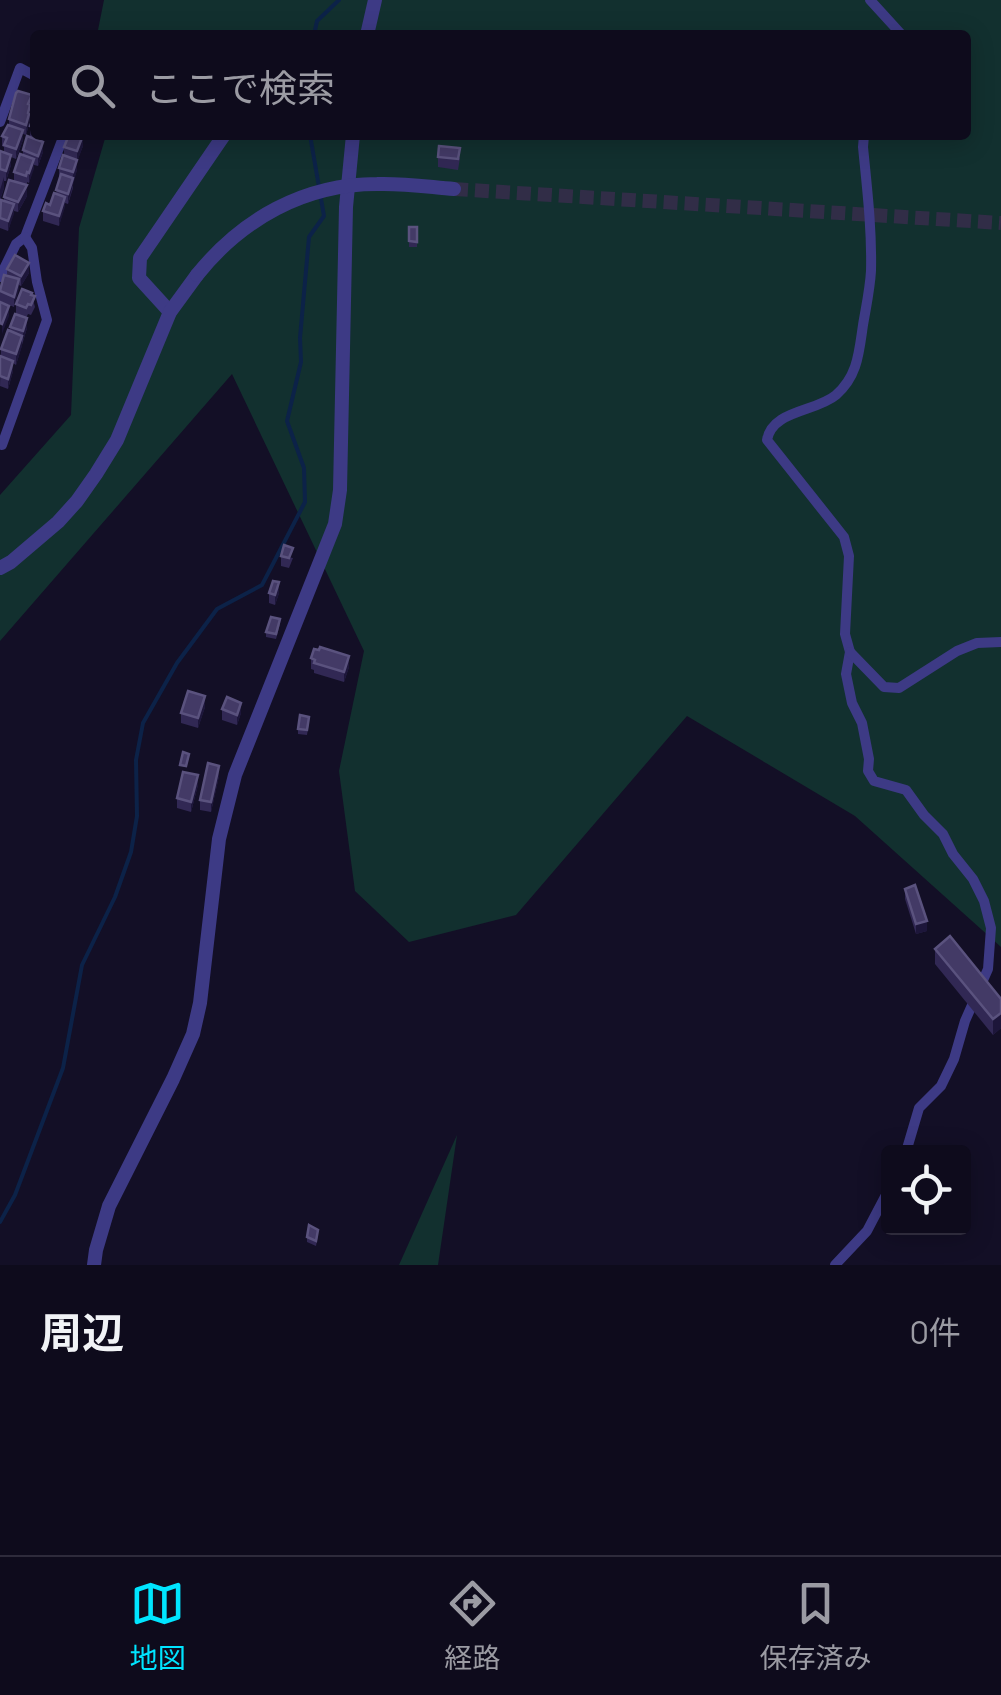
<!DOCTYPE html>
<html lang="ja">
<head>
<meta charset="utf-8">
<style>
	body { margin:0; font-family:Manrope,"Noto Sans JP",sans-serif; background:#171425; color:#f1f3f6 }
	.controls { position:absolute; right:30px; bottom:30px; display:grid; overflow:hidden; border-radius:10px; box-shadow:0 5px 25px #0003 }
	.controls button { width:90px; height:90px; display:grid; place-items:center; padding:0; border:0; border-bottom:2px solid #2e2b3b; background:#0e0b1c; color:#f1f3f6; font:50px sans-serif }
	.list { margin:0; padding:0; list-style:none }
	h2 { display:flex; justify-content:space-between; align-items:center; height:130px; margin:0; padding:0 40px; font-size:42px }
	h2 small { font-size:32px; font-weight:400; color:#9b9ba3 }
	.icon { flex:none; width:55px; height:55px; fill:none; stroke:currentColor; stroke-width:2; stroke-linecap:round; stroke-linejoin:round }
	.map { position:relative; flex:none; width:1001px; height:1265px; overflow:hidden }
	.search { position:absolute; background:#0e0b1c; box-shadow:0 5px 25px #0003; left:30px; right:30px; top:30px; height:110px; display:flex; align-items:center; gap:25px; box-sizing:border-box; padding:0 35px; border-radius:10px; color:#9b9ba3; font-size:38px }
	.sheet { height:290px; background:#0e0b1c }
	nav { display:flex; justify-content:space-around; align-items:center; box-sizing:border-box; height:140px; border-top:2px solid #2e2b3b; background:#0e0b1c; font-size:28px; color:#9b9ba3 }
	nav a { display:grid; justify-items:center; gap:5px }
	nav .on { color:#00e5ff }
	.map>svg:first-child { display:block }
	.green { fill:#12302f }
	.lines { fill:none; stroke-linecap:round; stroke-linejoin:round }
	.stream { stroke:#0c2248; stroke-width:4 }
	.tertiary-tunnel { stroke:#312d47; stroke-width:14; stroke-dasharray:14 7; stroke-linecap:butt }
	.minor { stroke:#3d3a85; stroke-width:10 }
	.tertiary { stroke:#3d3a85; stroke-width:14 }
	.tertiary-bridge { stroke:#3d3a85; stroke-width:14 }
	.wall { fill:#312854 }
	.shaded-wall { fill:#1d163a }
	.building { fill:#433a66; stroke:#5a527e; stroke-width:2.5 }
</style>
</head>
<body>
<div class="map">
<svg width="1001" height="1265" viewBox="0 0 1001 1265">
	<rect width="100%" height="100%" fill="#130f26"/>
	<!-- green -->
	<g class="green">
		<polygon points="104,0 1001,0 1001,947 855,816 687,716 516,915 409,942 355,891 339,771 364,651 232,374 0,641 0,495 71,415 79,228 106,135 966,135 966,35 97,35"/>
		<polygon points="457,1135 438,1265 399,1265"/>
	</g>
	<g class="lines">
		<!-- stream -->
		<g class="stream">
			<polyline points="314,35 317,21 339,0"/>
			<polyline points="0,1222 15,1195 63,1068 82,965 115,897 131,852 137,816 136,760 143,723 177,663 217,609 262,585 305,502 304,468 287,421 301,362 300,338 309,237 324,216 310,135"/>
		</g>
		<!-- tertiary-tunnel -->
		<polyline class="tertiary-tunnel" points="454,189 1001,223"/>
		<!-- minor -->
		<g class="minor">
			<polyline points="870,0 902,35"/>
			<polyline points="0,122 20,68 35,76"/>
			<path d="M864,135L863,147C867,188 872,229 871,271C870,289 866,307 863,325C859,352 858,376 836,395C816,412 772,410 767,440L844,537L849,556L845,634L850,652L846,674L852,703L862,723L869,759L868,771L874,781L906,790L924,815L943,834L953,854L973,879L984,901L991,928L988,969L965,1021L954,1059L941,1086L919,1108L906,1152"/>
			<polyline points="0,277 16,244 25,237 64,135"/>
			<polyline points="2,445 47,320 37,282 32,248 25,237"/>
			<polyline points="850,652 884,687 899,688 957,651 977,643 1001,642"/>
			<polyline points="835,1265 867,1231 888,1191"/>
		</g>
		<!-- tertiary -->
		<g class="tertiary">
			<polyline points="367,35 375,0"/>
			<polyline points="170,312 139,278 140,258 224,135"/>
			<polyline points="0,568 11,562 58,522 77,501 96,474 117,440 170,312 197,275"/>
			<polyline points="94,1265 96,1250 109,1206 173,1079 193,1034 200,1003 219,839 235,775 335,524 340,490 346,207 353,135"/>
		</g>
		<!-- tertiary-bridge -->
		<path class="tertiary-bridge" d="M197,275C242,219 304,184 377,184C403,183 429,187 454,189"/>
	</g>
	<!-- wall -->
	<g class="wall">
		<polygon points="32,105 29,124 26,135 23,134 23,140 16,159 11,157 11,165 6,181 4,181 4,188 0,200 0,151 4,152 4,147 2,146 2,136 9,125 9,119"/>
		<polygon points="35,113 35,135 46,135 43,141 30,137 30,126"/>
		<polygon points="83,146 77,161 77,170 73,181 73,188 68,204 65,203 59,226 43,221 43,211 50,205 56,194 59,178 59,168 64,156 64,147"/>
		<polygon points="23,150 43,152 38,166 34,165 29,183 27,182 27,196 18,212 14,211 8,231 0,228 0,204 4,201 4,197 14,181 14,172 23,155"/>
		<polygon points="438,157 460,158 458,170 438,167"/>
		<rect x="409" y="227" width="8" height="20"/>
		<polygon points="7,269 29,273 21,286 19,285 14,307 0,301 0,289 7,276"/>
		<polygon points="32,296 35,307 31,315 28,314 26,318 27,328 16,365 13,363 13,371 8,389 0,386 1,349 16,314 16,304"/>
		<polygon points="281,556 293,558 289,568 281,566"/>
		<polygon points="269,593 279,593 275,605 269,603"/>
		<polygon points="280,624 276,639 266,637 266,632"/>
		<polygon points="311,658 349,667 344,682 314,673 314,670 311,669"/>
		<polygon points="205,707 198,728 181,723 181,713"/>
		<polygon points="222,709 241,713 237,725 222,720"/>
		<polygon points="309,722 307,735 298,734 298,729"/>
		<polygon points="219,776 211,812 200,810 200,800"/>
		<polygon points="198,785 191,812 177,808 177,798"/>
		<polygon points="905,889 927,931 916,934 905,899"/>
		<polygon points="935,949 1001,999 1001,1028 993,1035 935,964"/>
		<polygon points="318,1235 316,1246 307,1242 307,1237"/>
	</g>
	<!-- shaded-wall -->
	<g class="shaded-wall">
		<polygon points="32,95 29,124 26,135 28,104"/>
		<polygon points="23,130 23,140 16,159 16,149"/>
		<polygon points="83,135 83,146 77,162 77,151"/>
		<polygon points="43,142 43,152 38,166 38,156"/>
		<polygon points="11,155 11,165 6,181 6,171"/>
		<polygon points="34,159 34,169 29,183 29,173"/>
		<polygon points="77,160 77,170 68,204 68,194"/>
		<polygon points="4,177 4,188 0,200 0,190"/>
		<polygon points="27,185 27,196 18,212 18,202"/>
		<polygon points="65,197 65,207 59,226 59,216"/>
		<polygon points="14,204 14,214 8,231 8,221"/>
		<polygon points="29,263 29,273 21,286 21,276"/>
		<polygon points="19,279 19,289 14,307 14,297"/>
		<polygon points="9,306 9,316 2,334 2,324"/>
		<polygon points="27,318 27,328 23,341 23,331"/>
		<polygon points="22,336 22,346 16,365 16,354"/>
		<polygon points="13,361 13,371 8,389 8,379"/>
		<polygon points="279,582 279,593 275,605 275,595"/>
		<polygon points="349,656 349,667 344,682 344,672"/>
		<polygon points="205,696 205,707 198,728 198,718"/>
		<polygon points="241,703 241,713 237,725 237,715"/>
		<polygon points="219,766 219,776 211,812 211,802"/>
		<polygon points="198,775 198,785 191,812 191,802"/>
		<polygon points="927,921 927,931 916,934 916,924"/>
		<polygon points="1001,1013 1001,1028 993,1035 993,1019"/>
	</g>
	<!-- building -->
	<g class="building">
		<polygon points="18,91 32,95 28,104 30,105 28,113 29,114 26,125 9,119 16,93"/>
		<polygon points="35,113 35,128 30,126"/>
		<polygon points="8,125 23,130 16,149 4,145 7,138 2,136"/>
		<polygon points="69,135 83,135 77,151 64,147"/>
		<polygon points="27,136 43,142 38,156 23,150"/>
		<polygon points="439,146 460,148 458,159 438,157"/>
		<polygon points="0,151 11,155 6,171 0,169"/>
		<polygon points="20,154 34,159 29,173 27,172 26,176 14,172"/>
		<polygon points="63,155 77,160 73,172 59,168"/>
		<polygon points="61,174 73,178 68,194 56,190"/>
		<polygon points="9,180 27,185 18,202 4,197"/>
		<polygon points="54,193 65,197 59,216 43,211 46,203 50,205"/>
		<polygon points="1,200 14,204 8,221 0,218"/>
		<polygon points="409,227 417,227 417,242 409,241"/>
		<polygon points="15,255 29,263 21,276 7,269"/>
		<polygon points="4,275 19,279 14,297 0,291"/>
		<polygon points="22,289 32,293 31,295 35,296 31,305 28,304 26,308 16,304"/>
		<polygon points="0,302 9,306 2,324 0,323"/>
		<polygon points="15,314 27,318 23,331 10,327"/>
		<polygon points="8,330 22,336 16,354 1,349"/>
		<polygon points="0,356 13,361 8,379 0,376"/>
		<polygon points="284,545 293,548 289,558 281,556"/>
		<polygon points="273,581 279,582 275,595 269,593"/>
		<polygon points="271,617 280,619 276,634 266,632"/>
		<polygon points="320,647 349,656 344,672 314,663 315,660 311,658 314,649 319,650"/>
		<polygon points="188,691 205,696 198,718 181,713"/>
		<polygon points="227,697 241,703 237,715 222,709"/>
		<polygon points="300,715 309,717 307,730 298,729"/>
		<polygon points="183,752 189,754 186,766 180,765"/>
		<polygon points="208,763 219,766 211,802 200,800"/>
		<polygon points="183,772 198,775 191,802 177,798"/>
		<polygon points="915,885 927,921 916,924 905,889"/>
		<polygon points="950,936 1001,999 1001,1013 993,1019 935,949"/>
		<polygon points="309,1225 318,1230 316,1241 307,1237"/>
	</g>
</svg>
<div class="controls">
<button><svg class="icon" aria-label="locate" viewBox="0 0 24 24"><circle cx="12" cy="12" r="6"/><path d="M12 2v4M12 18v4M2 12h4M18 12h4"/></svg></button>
</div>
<div class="search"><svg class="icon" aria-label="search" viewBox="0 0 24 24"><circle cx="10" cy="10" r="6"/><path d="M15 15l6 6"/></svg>ここで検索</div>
</div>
<section class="sheet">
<h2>周辺<small>0件</small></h2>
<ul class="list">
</ul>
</section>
<nav>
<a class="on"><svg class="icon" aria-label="map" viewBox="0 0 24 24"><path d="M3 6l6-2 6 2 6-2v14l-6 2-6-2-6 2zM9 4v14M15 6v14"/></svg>地図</a>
<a><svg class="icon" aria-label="directions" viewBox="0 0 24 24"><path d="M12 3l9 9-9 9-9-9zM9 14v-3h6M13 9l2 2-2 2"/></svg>経路</a>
<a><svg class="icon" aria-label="saved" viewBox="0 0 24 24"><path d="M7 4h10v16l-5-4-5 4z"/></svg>保存済み</a>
</nav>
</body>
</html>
